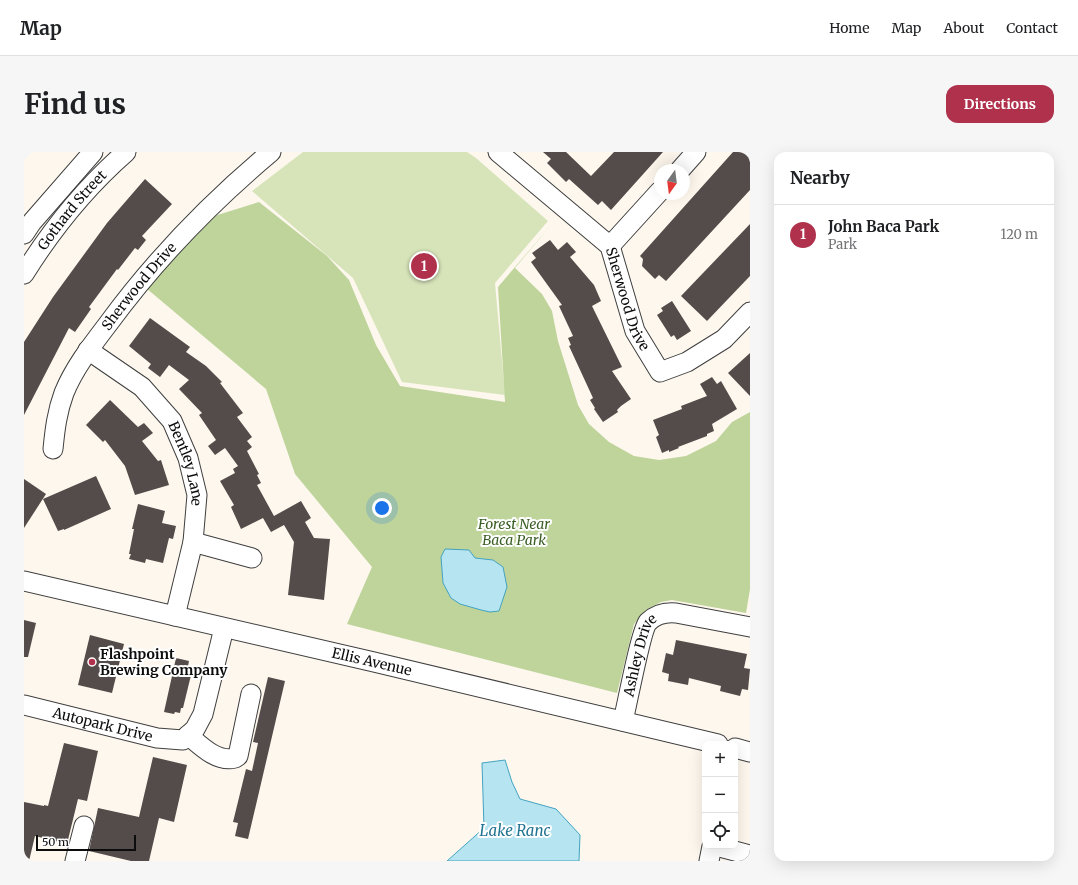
<!DOCTYPE html>
<html lang="en">
<head>
<meta charset="utf-8">
<style>
	body { margin:0; font-family:Merriweather,serif; background:#f6f6f6; color:#202124 }
	.controls { position:absolute; right:12px; bottom:12px; display:grid; overflow:hidden; border-radius:8px; box-shadow:0 4px 16px #0002 }
	.controls button { width:36px; height:36px; display:grid; place-items:center; padding:0; border:0; border-bottom:1px solid #e0e0e0; background:#fff; color:#202124; font:20px sans-serif }
	.compass { position:absolute; left:630px; top:12px; width:36px; height:36px; border-radius:50%; background:#fff; box-shadow:0 4px 16px #0002; rotate:194deg }
	.scale { position:absolute; left:12px; bottom:10px; width:100px; box-sizing:border-box; padding-left:4px; border:2px solid #0c0c0c; border-top:0; font-size:11px; line-height:14px; white-space:nowrap; color:#0c0c0c; -webkit-text-stroke:3px #fff; paint-order:stroke }
	.you { position:absolute; left:358px; top:356px; width:14px; height:14px; margin:-10px; border:3px solid #fff; border-radius:50%; background:#1a73e8; box-shadow:0 0 0 6px #1a73e833 }
	.badge { display:grid; place-items:center; width:26px; height:26px; border-radius:50%; background:#af314c; color:#fff; font-size:13px; font-weight:700 }
	.pin { position:absolute; translate:-50% -50%; border:2px solid #fff; box-shadow:0 1px 4px #0006 }
	.list { margin:0; padding:0; list-style:none }
	h2 { display:flex; justify-content:space-between; align-items:center; height:52px; margin:0; padding:0 16px; font-size:17px }
	h2 small { font-size:13px; font-weight:400; color:#757577 }
	.list li { display:grid; grid-template-columns:26px 1fr auto; gap:12px; align-items:center; box-sizing:border-box; height:60px; padding:0 16px; border-top:1px solid #e0e0e0 }
	.list b { display:block; font-size:15px; white-space:nowrap }
	.list p { margin:0; font-size:13px; white-space:nowrap; color:#757577 }
	.list em { font-size:13px; font-style:normal; color:#757577 }
	.icon { flex:none; width:22px; height:22px; fill:none; stroke:currentColor; stroke-width:2; stroke-linecap:round; stroke-linejoin:round }
	.map { position:relative; flex:none; width:726px; height:709px; overflow:hidden; border-radius:12px }
	header { display:flex; align-items:center; gap:24px; box-sizing:border-box; height:56px; padding:0 20px; background:#fff; border-bottom:1px solid #e0e0e0 }
	header strong { font-size:19px }
	nav { display:flex; gap:22px; margin-inline-start:auto; font-size:14px }
	.intro { display:flex; align-items:center; justify-content:space-between; box-sizing:border-box; height:96px; padding:0 24px }
	h1 { margin:0; font-size:28px }
	.button { padding:10px 18px; border-radius:12px; background:#af314c; color:#fff; font-size:14px; font-weight:700 }
	main { display:flex; gap:24px; padding:0 24px }
	aside { flex:1; background:#fff; border-radius:12px; box-shadow:0 4px 16px #0002 }
	.map>svg:first-child { display:block }
	.green { fill:#d7e4ba }
	.forest { fill:#bed49b }
	.water { fill:#b6e4f0; stroke:#44a3c0 }
	.building { fill:#544c4a }
	.lines { fill:none; stroke-linecap:round; stroke-linejoin:round }
	.minor-casing { stroke:#3f3f3f; stroke-width:21 }
	.minor { stroke:#fff; stroke-width:19 }
	.poi-dot { fill:#af314c; stroke:#fff; stroke-width:1.5 }
	.labels { text-anchor:middle; dominant-baseline:central; stroke-width:4; stroke-linejoin:round; paint-order:stroke }
	.street-label { font-size:14px; fill:#0c0c0c; stroke:#fff }
	.park-label { font-size:14px; font-style:italic; fill:#395e23; stroke:#fff }
	.poi-label { font-size:14px; font-weight:bold; fill:#0c0c0c; stroke:#fff; text-anchor:start }
	.water-label { font-size:15px; font-style:italic; fill:#217492; stroke:#fff }
</style>
</head>
<body>
<header>
<strong>Map</strong>
<nav><a>Home</a><a>Map</a><a>About</a><a>Contact</a></nav>
</header>
<div class="intro"><h1>Find us</h1><a class="button">Directions</a></div>
<main>
<div class="map">
<svg width="726" height="709" viewBox="0 0 726 709">
	<rect width="100%" height="100%" fill="#fdf7ed"/>
	<!-- green -->
	<polygon class="green" points="279,0 443,0 452,6 524,69 471,131 481,243 378,230 329,126 228,39"/>
	<!-- forest -->
	<polygon class="forest" points="235,50 303,104 325,128 352,193 376,234 481,250 474,135 528,72 491,116 518,142 528,159 534,189 554,253 565,272 585,290 610,304 635,308 662,304 692,289 708,270 726,260 726,437 722,461 648,448 637,450 622,458 610,472 593,541 323,472 348,415 271,322 242,237 122,136 187,65"/>
	<!-- water -->
	<g class="water">
		<polygon points="421,397 445,398 451,406 469,408 479,415 483,435 475,459 466,460 457,458 436,452 427,446 419,431 417,405"/>
		<polygon points="481,608 488,630 496,647 532,657 556,683 555,709 423,709 460,676 458,611"/>
	</g>
	<!-- building -->
	<g class="building">
		<polygon points="519,0 542,0 567,24 590,0 639,0 587,58 578,49 574,53 545,27 542,30 523,11 527,7"/>
		<polygon points="709,0 726,0 726,38 642,129 635,123 631,127 618,114 619,107 616,104"/>
		<polygon points="121,27 148,52 118,84 122,88 114,98 111,96 94,118 93,117 65,155 67,157 51,180 45,176 0,263 0,190 29,145 83,71"/>
		<polygon points="726,72 726,124 683,169 657,144"/>
		<polygon points="526,88 534,98 543,90 552,100 546,105 570,133 577,149 568,154 598,215 588,219 607,247 597,254 593,258 594,260 579,270 570,257 571,256 566,248 569,246 545,194 547,193 544,186 549,184 535,154 538,153 507,110 512,106 508,101"/>
		<polygon points="648,149 667,179 653,188 650,183 647,185 633,163 639,159 637,156"/>
		<polygon points="126,166 166,195 162,200 182,214 198,230 196,231 219,261 213,265 228,285 223,289 228,295 223,299 235,322 233,323 237,331 233,333 250,364 277,349 287,366 281,370 290,386 306,387 300,448 264,443 270,390 260,373 247,380 239,366 217,377 207,355 210,353 196,329 211,321 209,317 214,314 201,296 191,303 184,294 192,288 175,263 178,261 155,237 165,228 145,213 136,225 124,216 127,212 105,194"/>
		<polygon points="726,201 726,244 704,221"/>
		<polygon points="688,225 693,232 697,229 713,257 688,272 690,279 683,282 683,284 654,295 655,296 645,300 645,298 638,301 632,285 635,283 629,268 658,257 657,254 683,244 676,232"/>
		<polygon points="86,248 114,275 120,271 129,281 118,289 134,309 137,308 145,333 111,343 101,314 81,288 79,290 62,273"/>
		<polygon points="72,324 87,357 40,378 40,377 34,379 19,347"/>
		<polygon points="0,327 22,342 0,376"/>
		<polygon points="114,352 141,359 138,371 152,374 149,387 145,386 139,411 122,407 121,411 105,407 107,402 105,402 110,377 108,377"/>
		<polygon points="0,468 12,471 4,505 0,505"/>
		<polygon points="66,483 100,492 88,541 54,533"/>
		<polygon points="652,488 723,502 720,516 726,517 724,538 718,537 716,544 696,539 697,534 665,526 664,533 644,529 645,522 638,520 642,501 649,503"/>
		<polygon points="152,506 165,509 164,514 169,515 159,556 157,556 156,561 151,560 150,562 140,560"/>
		<polygon points="244,525 261,529 224,687 211,684 214,671 209,670 222,617 228,619 234,591 229,590"/>
		<polygon points="40,591 74,599 63,649 54,647 43,692 11,684 5,709 0,709 0,650 20,654 20,653 24,654"/>
		<polygon points="129,605 163,613 150,670 135,666 125,709 107,709 65,699 74,656 115,665"/>
	</g>
	<g class="lines">
		<!-- minor casing -->
		<g class="minor-casing">
			<g id="minor">
				<path id="s1" d="M474,0L586,94L611,179L636,220L663,210L700,187L726,160"/>
				<polyline points="656,18 672,0"/>
				<polyline points="0,82 8,70 69,0"/>
				<polyline points="586,94 636,39"/>
				<path id="s2" d="M0,122C28,77 62,35 102,0"/>
				<path id="s3" d="M64,198L118,235L148,269L164,306L173,343L169,390L151,464"/>
				<path id="s4" d="M29,297C31,277 33,260 40,241C50,216 68,193 84,172C131,108 186,51 247,0"/>
				<polyline points="169,390 228,406"/>
				<path id="s5" d="M0,429L350,510L694,592"/>
				<path id="s6" d="M0,553L133,586L159,588L171,577L179,562L200,476"/>
				<path id="s7" d="M599,569C603,553 617,478 624,470C632,462 641,460 652,461L726,475"/>
				<path d="M164,583C176,593 193,611 211,606L214,604L227,542"/>
				<polyline points="711,596 726,600"/>
				<polyline points="692,694 726,703"/>
				<polyline points="51,709 60,674"/>
				<polyline points="685,709 688,694"/>
			</g>
		</g>
		<!-- minor -->
		<use href="#minor" class="minor"/>
	</g>
	<!-- markers -->
	<circle class="poi-dot" cx="68" cy="510" r="4"/>
	<g class="labels">
		<!-- street labels -->
		<g class="street-label">
			<text stroke="none"><textPath href="#s2" startOffset="80">Gothard Street</textPath></text>
			<text stroke="none"><textPath href="#s4" startOffset="188">Sherwood Drive</textPath></text>
			<text stroke="none"><textPath href="#s1" startOffset="202">Sherwood Drive</textPath></text>
			<text stroke="none"><textPath href="#s3" startOffset="156">Bentley Lane</textPath></text>
			<text stroke="none"><textPath href="#s7" startOffset="68">Ashley Drive</textPath></text>
			<text stroke="none"><textPath href="#s5" startOffset="357">Ellis Avenue</textPath></text>
			<text stroke="none"><textPath href="#s6" startOffset="81">Autopark Drive</textPath></text>
		</g>
		<!-- park labels -->
		<g class="park-label">
			<text x="490" y="372">Forest Near<tspan x="490" dy="16">Baca Park</tspan></text>
		</g>
		<!-- poi labels -->
		<g class="poi-label">
			<text x="76" y="502">Flashpoint<tspan x="76" dy="16">Brewing Company</tspan></text>
		</g>
		<!-- water labels -->
		<g class="water-label">
			<text x="491" y="678">Lake Ranc</text>
		</g>
	</g>
</svg>
<div class="controls">
<button>+</button>
<button>−</button>
<button><svg class="icon" aria-label="locate" viewBox="0 0 24 24"><circle cx="12" cy="12" r="6"/><path d="M12 2v4M12 18v4M2 12h4M18 12h4"/></svg></button>
</div>
<svg class="compass" viewBox="-18 -18 36 36"><path d="M0-13l5 13h-10z" fill="#e53935"/><path d="M0 13l5-13h-10z" fill="#757577"/></svg>
<div class="scale">50 m</div>
<div class="you"></div>
<div class="pin badge" style="left:400px;top:114px">1</div>
</div>
<aside>
<h2>Nearby<small></small></h2>
<ul class="list">
<li><span class="badge">1</span><div><b>John Baca Park</b><p>Park</p></div><em>120 m</em></li>
</ul>
</aside>
</main>
</body>
</html>
